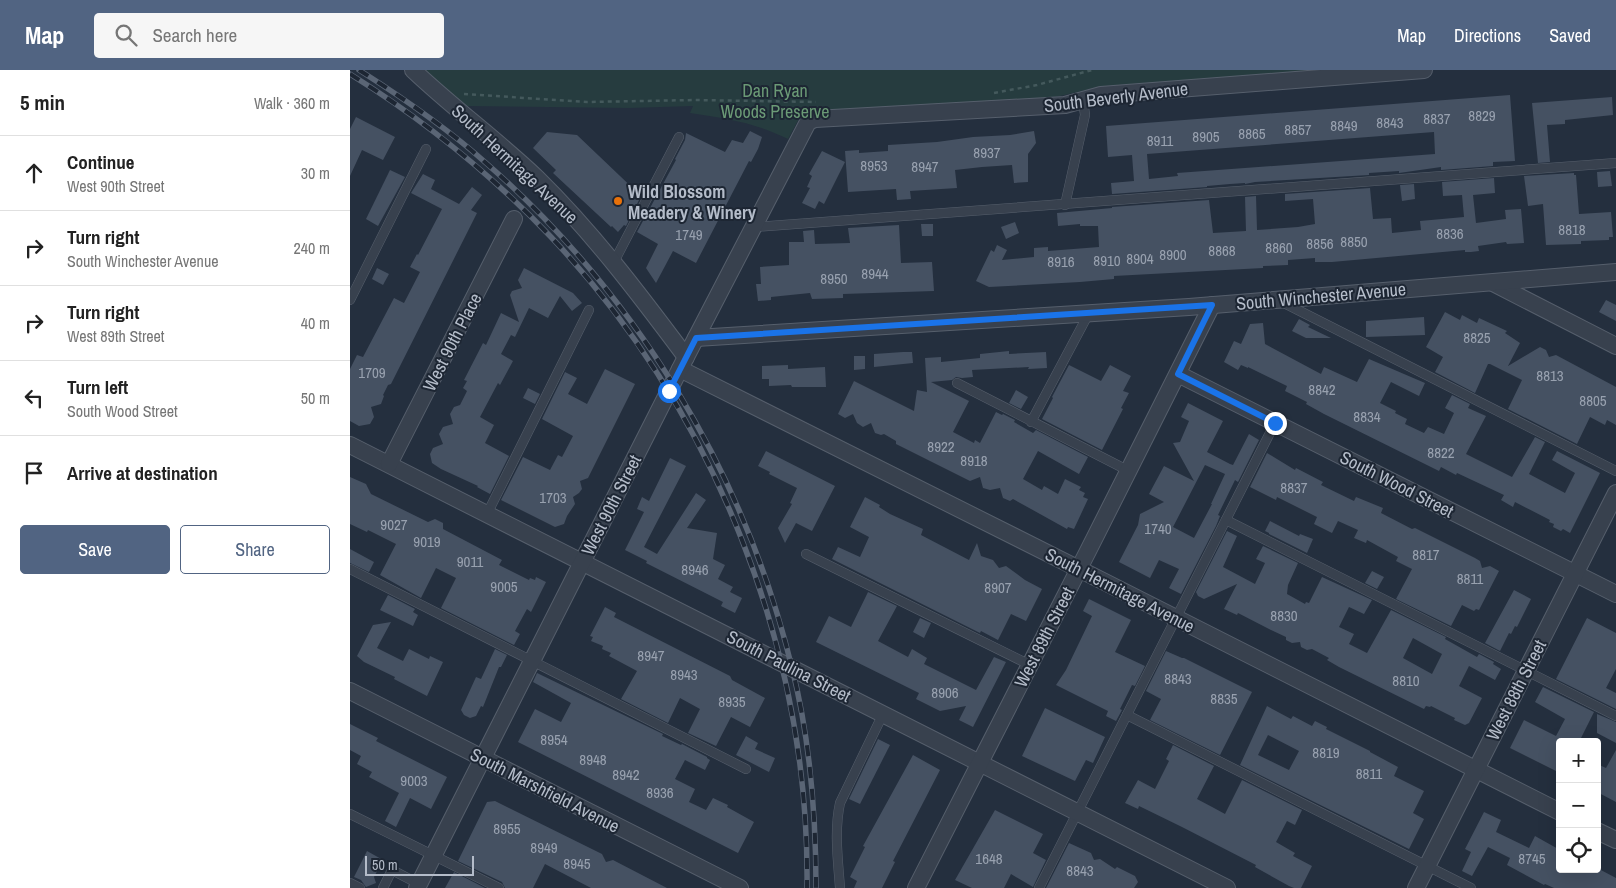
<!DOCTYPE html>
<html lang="en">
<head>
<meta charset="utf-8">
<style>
	body { margin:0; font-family:"Archivo Narrow",sans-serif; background:#f6f6f6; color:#222 }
	.controls { position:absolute; right:15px; bottom:15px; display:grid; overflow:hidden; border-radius:5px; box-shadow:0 5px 20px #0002 }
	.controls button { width:45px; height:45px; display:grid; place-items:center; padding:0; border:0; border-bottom:1px solid #e0e0e0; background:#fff; color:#222; font:25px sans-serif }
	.scale { position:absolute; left:15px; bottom:12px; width:109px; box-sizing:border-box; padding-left:5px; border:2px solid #b4bcc9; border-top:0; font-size:14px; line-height:18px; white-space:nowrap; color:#b4bcc9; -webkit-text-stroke:4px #1d2633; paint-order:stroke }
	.stop { position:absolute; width:15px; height:15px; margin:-11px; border:4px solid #1a73e8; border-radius:50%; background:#fff }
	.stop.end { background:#1a73e8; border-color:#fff; box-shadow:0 1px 5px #0008 }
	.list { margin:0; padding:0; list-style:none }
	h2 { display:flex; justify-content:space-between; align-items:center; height:65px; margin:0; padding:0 20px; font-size:21px }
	h2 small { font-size:16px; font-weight:400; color:#767676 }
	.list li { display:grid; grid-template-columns:32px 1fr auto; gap:15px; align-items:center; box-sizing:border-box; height:75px; padding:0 20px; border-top:1px solid #e0e0e0 }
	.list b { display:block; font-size:19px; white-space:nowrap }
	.list p { margin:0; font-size:16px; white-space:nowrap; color:#767676 }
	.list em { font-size:16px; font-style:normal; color:#767676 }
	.actions { display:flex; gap:10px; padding:15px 20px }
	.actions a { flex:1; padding:11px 0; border:1px solid #516482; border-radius:5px; text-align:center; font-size:18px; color:#516482 }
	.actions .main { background:#516482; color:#fff }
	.icon { flex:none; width:28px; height:28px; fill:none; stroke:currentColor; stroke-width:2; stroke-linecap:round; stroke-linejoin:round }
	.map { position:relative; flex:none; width:1266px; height:818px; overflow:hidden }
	header { display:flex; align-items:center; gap:30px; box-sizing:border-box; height:70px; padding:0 25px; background:#516482; color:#fff }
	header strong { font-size:24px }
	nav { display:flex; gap:28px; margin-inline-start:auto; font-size:18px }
	.search { width:350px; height:45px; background:#f6f6f6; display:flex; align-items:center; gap:12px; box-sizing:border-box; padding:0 18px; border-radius:5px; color:#767676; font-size:19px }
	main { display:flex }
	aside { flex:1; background:#fff }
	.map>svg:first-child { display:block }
	.green { fill:#263c3f }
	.building { fill:#455162; fill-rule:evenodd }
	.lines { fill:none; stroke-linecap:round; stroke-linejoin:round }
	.lane-casing { stroke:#565f6c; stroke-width:10 }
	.street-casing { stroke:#565f6c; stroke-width:18 }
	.path { stroke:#44595c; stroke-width:2.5; stroke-dasharray:4 4; stroke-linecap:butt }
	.lane { stroke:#38414e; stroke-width:9 }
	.street { stroke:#38414e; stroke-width:16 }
	.rail-casing { stroke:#5a6575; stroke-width:5.5 }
	.rail { stroke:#1d2633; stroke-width:4; stroke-dasharray:11; stroke-linecap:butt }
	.route { stroke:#1a73e8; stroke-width:6 }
	.food-dot { fill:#e8710a; stroke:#1d2633; stroke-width:2 }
	.labels { text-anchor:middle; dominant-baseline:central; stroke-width:4; stroke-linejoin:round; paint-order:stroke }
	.number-label { font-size:15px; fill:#98a1af }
	.park-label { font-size:18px; fill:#6b9a76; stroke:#1d2633 }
	.street-label { font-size:18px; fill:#b4bcc9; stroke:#1d2633 }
	.poi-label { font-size:18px; font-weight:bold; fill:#b4bcc9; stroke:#1d2633; text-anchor:start }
</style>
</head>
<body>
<header>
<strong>Map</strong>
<div class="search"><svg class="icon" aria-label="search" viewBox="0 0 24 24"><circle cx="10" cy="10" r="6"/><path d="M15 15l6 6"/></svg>Search here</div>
<nav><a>Map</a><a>Directions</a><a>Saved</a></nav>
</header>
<main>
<aside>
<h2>5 min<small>Walk · 360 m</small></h2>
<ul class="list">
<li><svg class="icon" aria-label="ahead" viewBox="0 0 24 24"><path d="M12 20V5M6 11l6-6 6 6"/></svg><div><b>Continue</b><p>West 90th Street</p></div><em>30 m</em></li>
<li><svg class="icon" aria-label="right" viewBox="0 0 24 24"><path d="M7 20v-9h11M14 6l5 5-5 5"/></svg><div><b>Turn right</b><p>South Winchester Avenue</p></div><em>240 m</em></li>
<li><svg class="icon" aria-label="right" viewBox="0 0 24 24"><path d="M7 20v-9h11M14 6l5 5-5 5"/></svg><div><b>Turn right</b><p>West 89th Street</p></div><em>40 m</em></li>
<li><svg class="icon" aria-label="left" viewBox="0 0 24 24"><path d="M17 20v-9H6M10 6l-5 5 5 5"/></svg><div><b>Turn left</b><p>South Wood Street</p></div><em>50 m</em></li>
<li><svg class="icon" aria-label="arrive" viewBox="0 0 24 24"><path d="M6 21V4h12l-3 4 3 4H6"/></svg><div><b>Arrive at destination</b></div></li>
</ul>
<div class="actions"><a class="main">Save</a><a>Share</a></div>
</aside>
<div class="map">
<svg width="1266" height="818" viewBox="0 0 1266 818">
	<rect width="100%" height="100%" fill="#242f3e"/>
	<!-- green -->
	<path class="green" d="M76,0H968L754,16L701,28L459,41L451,45L438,69C406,53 375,48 340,43L343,36L279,38L116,36L81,6Z"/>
	<!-- building -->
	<g class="building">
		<path d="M1160,25L1165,91L1143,92V96L1091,100V97L1049,103V101L1019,103V105L905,112L895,114V113L880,114L857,116V117L762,124L761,113L784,111L782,85L758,87L756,56ZM1084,62L1085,84L827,103L828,106L799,109L797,84Z"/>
		<polygon points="1262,27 1263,45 1215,50 1215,54 1197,55 1200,92 1188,93 1182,33"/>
		<polygon points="6,47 45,67 33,90 12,80 0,106 0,59"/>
		<polygon points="400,61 412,67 408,79 401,92 399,91 346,193 323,181 306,213 296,198 308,174 287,162 326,90 325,89 335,70 336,63 375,82 382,70 393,73"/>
		<polygon points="684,61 686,73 678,84 678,112 664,113 662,95 632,97 605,100 607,118 560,121 561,129 547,130 546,119 498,122 495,81 509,80 509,83 538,81 538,75 587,72 623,67 660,65"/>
		<polygon points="197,62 227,65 291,126 276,156 274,155 268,162 262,156 261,157 203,103 206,100 183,78"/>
		<polygon points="472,81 495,92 474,134 469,131 465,139 452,133 460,118 457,117 462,106 459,104"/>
		<polygon points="40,100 55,107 28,156 16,149"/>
		<polygon points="1260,101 1262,116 1248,117 1247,102"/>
		<polygon points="1224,103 1224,105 1226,105 1229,144 1261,142 1263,167 1259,167 1259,170 1231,171 1231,174 1196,175 1193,134 1178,136 1174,106"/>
		<polygon points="73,104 85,110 81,119 109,134 122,117 132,125 121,140 127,143 41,314 38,315 33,325 34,326 31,334 21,337 24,347 20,354 9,356 0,351 0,299 7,285 13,287 44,228 54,233 70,202 60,197 67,184 68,185 92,139 61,123"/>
		<polygon points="1144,108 1145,123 1123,125 1126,153 1156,149 1155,140 1171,139 1174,173 1157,174 1156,172 1128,176 1129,181 1121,182 1115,182 1115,180 982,192 965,192 965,188 938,190 938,195 913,196 913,198 764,206 764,209 730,212 639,217 626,211 641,180 644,182 647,175 657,180 652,190 684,187 684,178 698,177 698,181 749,177 748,156 730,156 730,154 708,156 707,143 762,138 762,137 859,130 863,163 896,161 895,127 906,126 907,160 948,157 965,154 963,129 935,131 935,124 1020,118 1023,149 1041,148 1042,163 1071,160 1070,151 1114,147 1112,125 1093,126 1092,112"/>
		<polygon points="1064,114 1065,129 1052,131 1050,115"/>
		<polygon points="665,152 669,163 656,169 651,157"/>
		<polygon points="571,154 583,154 583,166 572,166"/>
		<polygon points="549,155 551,193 582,192 584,221 493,224 493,228 462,229 460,223 421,227 421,230 408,231 406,214 411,214 410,197 439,195 439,172 454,172 453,161 464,160 465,174 500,173 498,158"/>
		<polygon points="27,198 39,204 33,215 22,209"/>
		<polygon points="174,198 223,223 232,233 222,241 210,226 198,248 179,238 165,267 161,265 151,284 163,291 150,315 148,313 130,347 144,355 135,373 159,386 140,424 127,417 128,416 91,399 82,393 80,384 83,378 93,374 89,364 93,357 103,354 100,344 104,337 110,335 117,321 113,318 117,311 114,310 133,273 136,275 151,243 169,252 160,225 162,221 172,218 168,210"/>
		<polygon points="1256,230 1266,235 1266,251 1249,242"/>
		<polygon points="1095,242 1110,250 1112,245 1127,253 1129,248 1157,261 1155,263 1170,273 1158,296 1190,277 1196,280 1199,287 1206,285 1266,317 1266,355 1257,350 1255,355 1240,347 1227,374 1158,339 1172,310 1140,294 1138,294 1125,323 1085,302 1093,287 1076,277"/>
		<polygon points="1074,247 1075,265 1016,267 1016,251"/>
		<polygon points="949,249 960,255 958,257 981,268 956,268 942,261"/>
		<polygon points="913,253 915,274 971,304 974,297 1007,312 1019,289 1075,313 1069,326 1041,312 1030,333 1046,341 1045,343 1057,349 1055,354 1074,363 1078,357 1094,364 1104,343 1095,338 1102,325 1120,334 1118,338 1136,346 1116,384 1162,407 1185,367 1195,372 1179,404 1215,423 1225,403 1202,390 1207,381 1250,403 1220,463 1213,459 1211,461 1203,457 1204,454 1199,452 1200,450 1165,432 1163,437 1151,430 1154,425 1107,403 1106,405 1091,397 1089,401 974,344 956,334 957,332 935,321 937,316 898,297 898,298 891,295 888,300 874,292 884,271 891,274 900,254"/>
		<polygon points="659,281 659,284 696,282 697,298 678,299 679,297 622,300 623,307 612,308 606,307 602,310 581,312 619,331 603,362 624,373 625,370 630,373 646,342 652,345 653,344 665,350 664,352 683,363 686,360 738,387 729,404 688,381 673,409 692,420 694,416 708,424 715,409 731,417 729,420 735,423 733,427 738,429 724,459 718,457 717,459 663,429 660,431 653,428 650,418 640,420 633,418 630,407 620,411 546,374 546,371 534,364 531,365 525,363 521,353 513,357 507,353 503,344 495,348 488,344 504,311 564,341 567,320 577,322 575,288 591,287 591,292 630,288 630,284"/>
		<polygon points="553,282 562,282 563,293 524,297 524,284"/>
		<polygon points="504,286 515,286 515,299 504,300"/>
		<polygon points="438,295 438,299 475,297 476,317 442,317 441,315 419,316 419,309 412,309 412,296"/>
		<polygon points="719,295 751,311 760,295 781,306 773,321 779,323 771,338 773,339 752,380 692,349 703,328 702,327"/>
		<polygon points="255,299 285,314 238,408 230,411 232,419 229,423 223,427 225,434 217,446 214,454 205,457 151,430 173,387 200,400 208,385 212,387 223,366 192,349 215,302 227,308 218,324 237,334"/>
		<polygon points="178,318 190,324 185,334 173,328"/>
		<polygon points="666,320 678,327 671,339 659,333"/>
		<path d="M838,333L873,351L857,382L880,394L883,395L899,364L909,370L888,412L885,410L868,445L870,446L866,456L831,524L819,518L829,499L809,490L800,508L769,492L788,455L790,444L814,432L799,424L814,396L844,411L823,373L830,372L839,351L831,347ZM855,395L875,404L861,434H862L844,468L823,457Z"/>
		<polygon points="416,381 485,416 462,461 446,453 435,473 428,458 442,434 440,433 447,418 419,404 420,402 408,396"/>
		<polygon points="917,383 945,400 946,398 973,412 971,415 1004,431 1006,427 1033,438 1031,443 1062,459 1065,458 1125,488 1130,491 1132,498 1140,496 1149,501 1129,540 1126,539 1124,541 1112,535 1101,556 1046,529 1062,499 1046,491 1048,487 1017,470 1016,473 1004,468 1008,460 988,451 982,463 964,454 967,447 927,427 926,430 900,417"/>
		<polygon points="320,388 336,396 294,477 307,484 346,423 356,430 337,458 367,463 363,489 375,495 368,509 383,517 380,522 392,528 385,543 371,536 373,532 296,493 297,491 275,480 294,442 287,439 292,427 299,431"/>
		<polygon points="0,407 16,414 21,424 78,452 85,449 93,453 93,459 152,490 149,495 179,510 180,508 185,510 186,507 196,512 181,542 177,539 165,561 170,564 164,575 91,538 106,508 86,498 71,528 30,505 46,474 18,460 17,462 0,454"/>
		<polygon points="515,427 530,435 529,437 540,444 573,459 571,465 619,490 627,473 631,486 643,490 649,498 656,496 675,510 692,519 676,551 661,544 648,570 631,561 630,563 482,489 488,477 510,487 519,467 500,457"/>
		<polygon points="920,451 949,466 950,464 963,469 957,483 919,464 919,463 915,461"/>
		<path d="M877,461L887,466L873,497L905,514L915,493L906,489L913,476L948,493L938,515L937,524L955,534L956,532L959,533L972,507L1022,530L1014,544L999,537L989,557L1004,564L999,574L1017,583L1041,540L1096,567L1095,569L1127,587L1129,584L1144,592L1143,594L1151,599L1145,610L1119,596L1109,616L1132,628L1119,653L1115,655L1104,650L1105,648L1081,636L1080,637L1076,636L1074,639L989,597L977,590L979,588L962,579L957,580L951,577L950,572L942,573L936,570V567L919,559L888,543L887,545L874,539L887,514L854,529L848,526L846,522ZM1063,568L1092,584L1082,604L1053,588Z"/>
		<polygon points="0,479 24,492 19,502 0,493"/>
		<polygon points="1022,501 1034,507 1027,519 1015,513"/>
		<polygon points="1164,520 1181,529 1167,557 1165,556 1161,564 1159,563 1150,581 1135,573"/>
		<polygon points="518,522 547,536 528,571 558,587 562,579 577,588 574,594 626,620 644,587 656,592 623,657 609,650 616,636 590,641 566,629 569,623 466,572 479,546 501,557"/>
		<polygon points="38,525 65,539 63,542 68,545 63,556 30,540"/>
		<polygon points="739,529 781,550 765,582 795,596 785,616 782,615 770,639 772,640 766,651 756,646 758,641 706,615 716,600 742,546 733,541"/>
		<polygon points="255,537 266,543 264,547 380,606 382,610 415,628 400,657 381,647 366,676 338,663 350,639 330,628 318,653 271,629 287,601 259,586 261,583 252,579 253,576 241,571 243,567 240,566"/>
		<polygon points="570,548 581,553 574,568 563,562"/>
		<polygon points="1237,548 1266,563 1266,599 1256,618 1266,623 1266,639 1206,609"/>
		<polygon points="41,552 27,578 53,591 59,579 79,589 80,586 93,592 77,626 44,609 45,607 14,592 7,586 23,555"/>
		<polygon points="145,579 157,585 151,597 149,597 133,637 131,636 126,646 120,648 114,645 111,640 126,607 131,609"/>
		<polygon points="816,581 832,588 834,588 902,622 870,685 800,650 811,629 796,621"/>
		<polygon points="187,603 313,664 312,666 331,675 332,674 357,687 357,688 360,690 355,700 335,690 325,709 345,719 339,732 356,740 363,728 378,735 377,737 404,752 388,783 168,672 185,639 211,652 221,633 183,612"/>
		<polygon points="1193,617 1244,642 1229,672 1210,672 1210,703 1160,678 1174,650 1206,666 1215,649 1185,632"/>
		<path d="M917,636L941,649L943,646L962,656L965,651L977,657L976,659L1020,681V682L1048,697L1044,706L1074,721L1063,743L1074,749L1059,779L890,695ZM918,665L949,681L939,700L908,685Z"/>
		<polygon points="695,638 755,667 743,693 736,690 725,711 672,686"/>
		<polygon points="1247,644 1266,652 1266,673 1247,663"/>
		<polygon points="0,654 28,668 26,671 97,707 81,739 60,728 46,757 35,751 49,723 19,707 22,702 7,694 11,686 0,680"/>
		<polygon points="396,666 408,673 405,679 425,688 419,702 386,685"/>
		<polygon points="528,669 540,675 510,734 499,729"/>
		<polygon points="823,675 864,696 847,729 864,738 875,744 892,710 952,740 945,755 937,751 926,772 945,783 943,786 962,796 951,818 944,818 939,816 905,797 906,795 832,757 789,736 788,739 775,733 788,710 805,719 819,691 816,689"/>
		<polygon points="1266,680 1266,732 1247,722 1247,694 1256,698"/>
		<polygon points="563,685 590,700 543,791 545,792 532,818 504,818 507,811 500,807 515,777 513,776"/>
		<polygon points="145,731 252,784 256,792 263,790 317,818 241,818 195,794 183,818 155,818 152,812 108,791 137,732"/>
		<polygon points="645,740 693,764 683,783 696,790 683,817 661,804 654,818 622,818 605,810"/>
		<polygon points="1134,742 1151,750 1146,762 1179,778 1185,766 1210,780 1210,799 1249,799 1266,808 1266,818 1204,818 1195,814 1194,815 1157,795 1160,788 1138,777 1122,806 1112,801 1121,782 1115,779"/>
		<polygon points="719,773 741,783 744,790 750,789 765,799 767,797 785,806 788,812 784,818 696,818"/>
		<polygon points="17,781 33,790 24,807 26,813 16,817 11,810 4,807"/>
		<polygon points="104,802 135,818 95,818"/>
	</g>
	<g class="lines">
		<!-- lane casing -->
		<g class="lane-casing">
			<g id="lane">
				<polyline points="715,135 735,45 733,30"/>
				<polyline points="404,157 1266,93"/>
				<polyline points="264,192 329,67"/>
				<polyline points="0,230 76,79"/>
				<polyline points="932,232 1266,401"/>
				<polyline points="607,313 779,401"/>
				<polyline points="681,352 739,243"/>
				<polyline points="137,444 239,240"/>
				<polyline points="876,450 1266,646"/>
				<polyline points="456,484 680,595"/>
				<polyline points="0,499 396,699"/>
				<polyline points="777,645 1121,818"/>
				<polyline points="0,744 149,818"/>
				<polyline points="0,813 10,818"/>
				<polyline points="33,818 42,800 69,814"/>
				<path d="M490,818C488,790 484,761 490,733L533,644"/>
				<polyline points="689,818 925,353"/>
			</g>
		</g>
		<!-- street casing -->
		<g class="street-casing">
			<g id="street">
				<path d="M63,0C103,38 147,70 187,108C243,163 289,224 336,287"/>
				<polyline points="1143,213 1266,276"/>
				<polyline points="346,268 839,237 1266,202"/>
				<polyline points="330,299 729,499 1210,742"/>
				<polyline points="828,304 1266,524"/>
				<polyline points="0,375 877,818"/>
				<polyline points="39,394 164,149"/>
				<polyline points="0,621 390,818"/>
				<polyline points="1247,761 1266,770"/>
				<polyline points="67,818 336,287 458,52 465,49 715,35 751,25 1074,0"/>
				<polyline points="566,818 738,481 862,235"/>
				<polyline points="1066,818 1266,423"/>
			</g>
		</g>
		<!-- path -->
		<g class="path">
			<polyline points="644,23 687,15 742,0"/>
			<polyline points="114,24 237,32 345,30 466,32"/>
		</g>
		<!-- lane -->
		<use href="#lane" class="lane"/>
		<!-- street -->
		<use href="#street" class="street"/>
		<!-- rail casing -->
		<g class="rail-casing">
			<g id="rail">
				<path d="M9,0C53,28 97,58 136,93C287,225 395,404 442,598C460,669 466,745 466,818"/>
				<path d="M0,4C74,50 141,104 201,167C364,340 460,580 457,818"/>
			</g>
		</g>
		<!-- rail -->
		<use href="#rail" class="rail"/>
	</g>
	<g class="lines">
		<!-- route -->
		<polyline class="route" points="319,321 346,268 862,235 828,304 925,353"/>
	</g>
	<!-- markers -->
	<circle class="food-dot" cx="268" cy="131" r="5"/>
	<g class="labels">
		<!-- number labels -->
		<g class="number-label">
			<text x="1132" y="45">8829</text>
			<text x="1087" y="48">8837</text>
			<text x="1040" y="52">8843</text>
			<text x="994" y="55">8849</text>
			<text x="948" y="59">8857</text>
			<text x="902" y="63">8865</text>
			<text x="856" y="66">8905</text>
			<text x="810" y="70">8911</text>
			<text x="637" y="82">8937</text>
			<text x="524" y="95">8953</text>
			<text x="575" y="96">8947</text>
			<text x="1222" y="159">8818</text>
			<text x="1100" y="163">8836</text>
			<text x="339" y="164">1749</text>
			<text x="1004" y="171">8850</text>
			<text x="970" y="173">8856</text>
			<text x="929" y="177">8860</text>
			<text x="872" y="180">8868</text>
			<text x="823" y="184">8900</text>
			<text x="790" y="188">8904</text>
			<text x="757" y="190">8910</text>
			<text x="711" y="191">8916</text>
			<text x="525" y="203">8944</text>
			<text x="484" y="208">8950</text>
			<text x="1127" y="267">8825</text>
			<text x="22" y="302">1709</text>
			<text x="1200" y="305">8813</text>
			<text x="972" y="319">8842</text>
			<text x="1243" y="330">8805</text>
			<text x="1017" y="346">8834</text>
			<text x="591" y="376">8922</text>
			<text x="1091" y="382">8822</text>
			<text x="624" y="390">8918</text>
			<text x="944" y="417">8837</text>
			<text x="203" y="427">1703</text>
			<text x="44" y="454">9027</text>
			<text x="808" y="458">1740</text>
			<text x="77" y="471">9019</text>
			<text x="1076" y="484">8817</text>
			<text x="120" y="491">9011</text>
			<text x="345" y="499">8946</text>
			<text x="1120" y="508">8811</text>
			<text x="154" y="516">9005</text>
			<text x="648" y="517">8907</text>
			<text x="934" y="545">8830</text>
			<text x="301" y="585">8947</text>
			<text x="334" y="604">8943</text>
			<text x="828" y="608">8843</text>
			<text x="1056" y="610">8810</text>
			<text x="595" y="622">8906</text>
			<text x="874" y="628">8835</text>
			<text x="382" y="631">8935</text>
			<text x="204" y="669">8954</text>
			<text x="976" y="682">8819</text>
			<text x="243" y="689">8948</text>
			<text x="1019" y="703">8811</text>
			<text x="276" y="704">8942</text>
			<text x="64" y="710">9003</text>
			<text x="310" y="722">8936</text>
			<text x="157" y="758">8955</text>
			<text x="194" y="777">8949</text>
			<text x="639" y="788">1648</text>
			<text x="1182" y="788">8745</text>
			<text x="227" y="793">8945</text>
			<text x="730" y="800">8843</text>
		</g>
		<!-- park labels -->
		<g class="park-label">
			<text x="425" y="20">Dan Ryan<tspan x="425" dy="21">Woods Preserve</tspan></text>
		</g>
		<!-- street labels -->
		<g class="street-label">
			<text transform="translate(766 27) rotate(-7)">South Beverly Avenue</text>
			<text transform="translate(165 94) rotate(43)">South Hermitage Avenue</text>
			<text transform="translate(971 226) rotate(-5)">South Winchester Avenue</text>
			<text transform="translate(102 272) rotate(-63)">West 90th Place</text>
			<text transform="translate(1047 414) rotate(27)">South Wood Street</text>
			<text transform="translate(261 435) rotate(-63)">West 90th Street</text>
			<text transform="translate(770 520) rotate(27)">South Hermitage Avenue</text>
			<text transform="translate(694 567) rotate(-63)">West 89th Street</text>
			<text transform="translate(439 596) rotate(27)">South Paulina Street</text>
			<text transform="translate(1166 620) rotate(-63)">West 88th Street</text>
			<text transform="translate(195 720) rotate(27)">South Marshfield Avenue</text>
		</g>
		<!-- poi labels -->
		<g class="poi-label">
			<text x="278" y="121">Wild Blossom<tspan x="278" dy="21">Meadery &amp; Winery</tspan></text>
		</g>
	</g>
</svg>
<div class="controls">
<button>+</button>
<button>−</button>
<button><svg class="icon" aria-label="locate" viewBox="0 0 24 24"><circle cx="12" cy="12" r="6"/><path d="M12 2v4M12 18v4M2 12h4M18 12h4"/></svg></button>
</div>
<div class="scale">50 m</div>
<div class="stop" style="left:319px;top:321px"></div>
<div class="stop end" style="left:925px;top:353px"></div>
</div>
</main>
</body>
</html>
